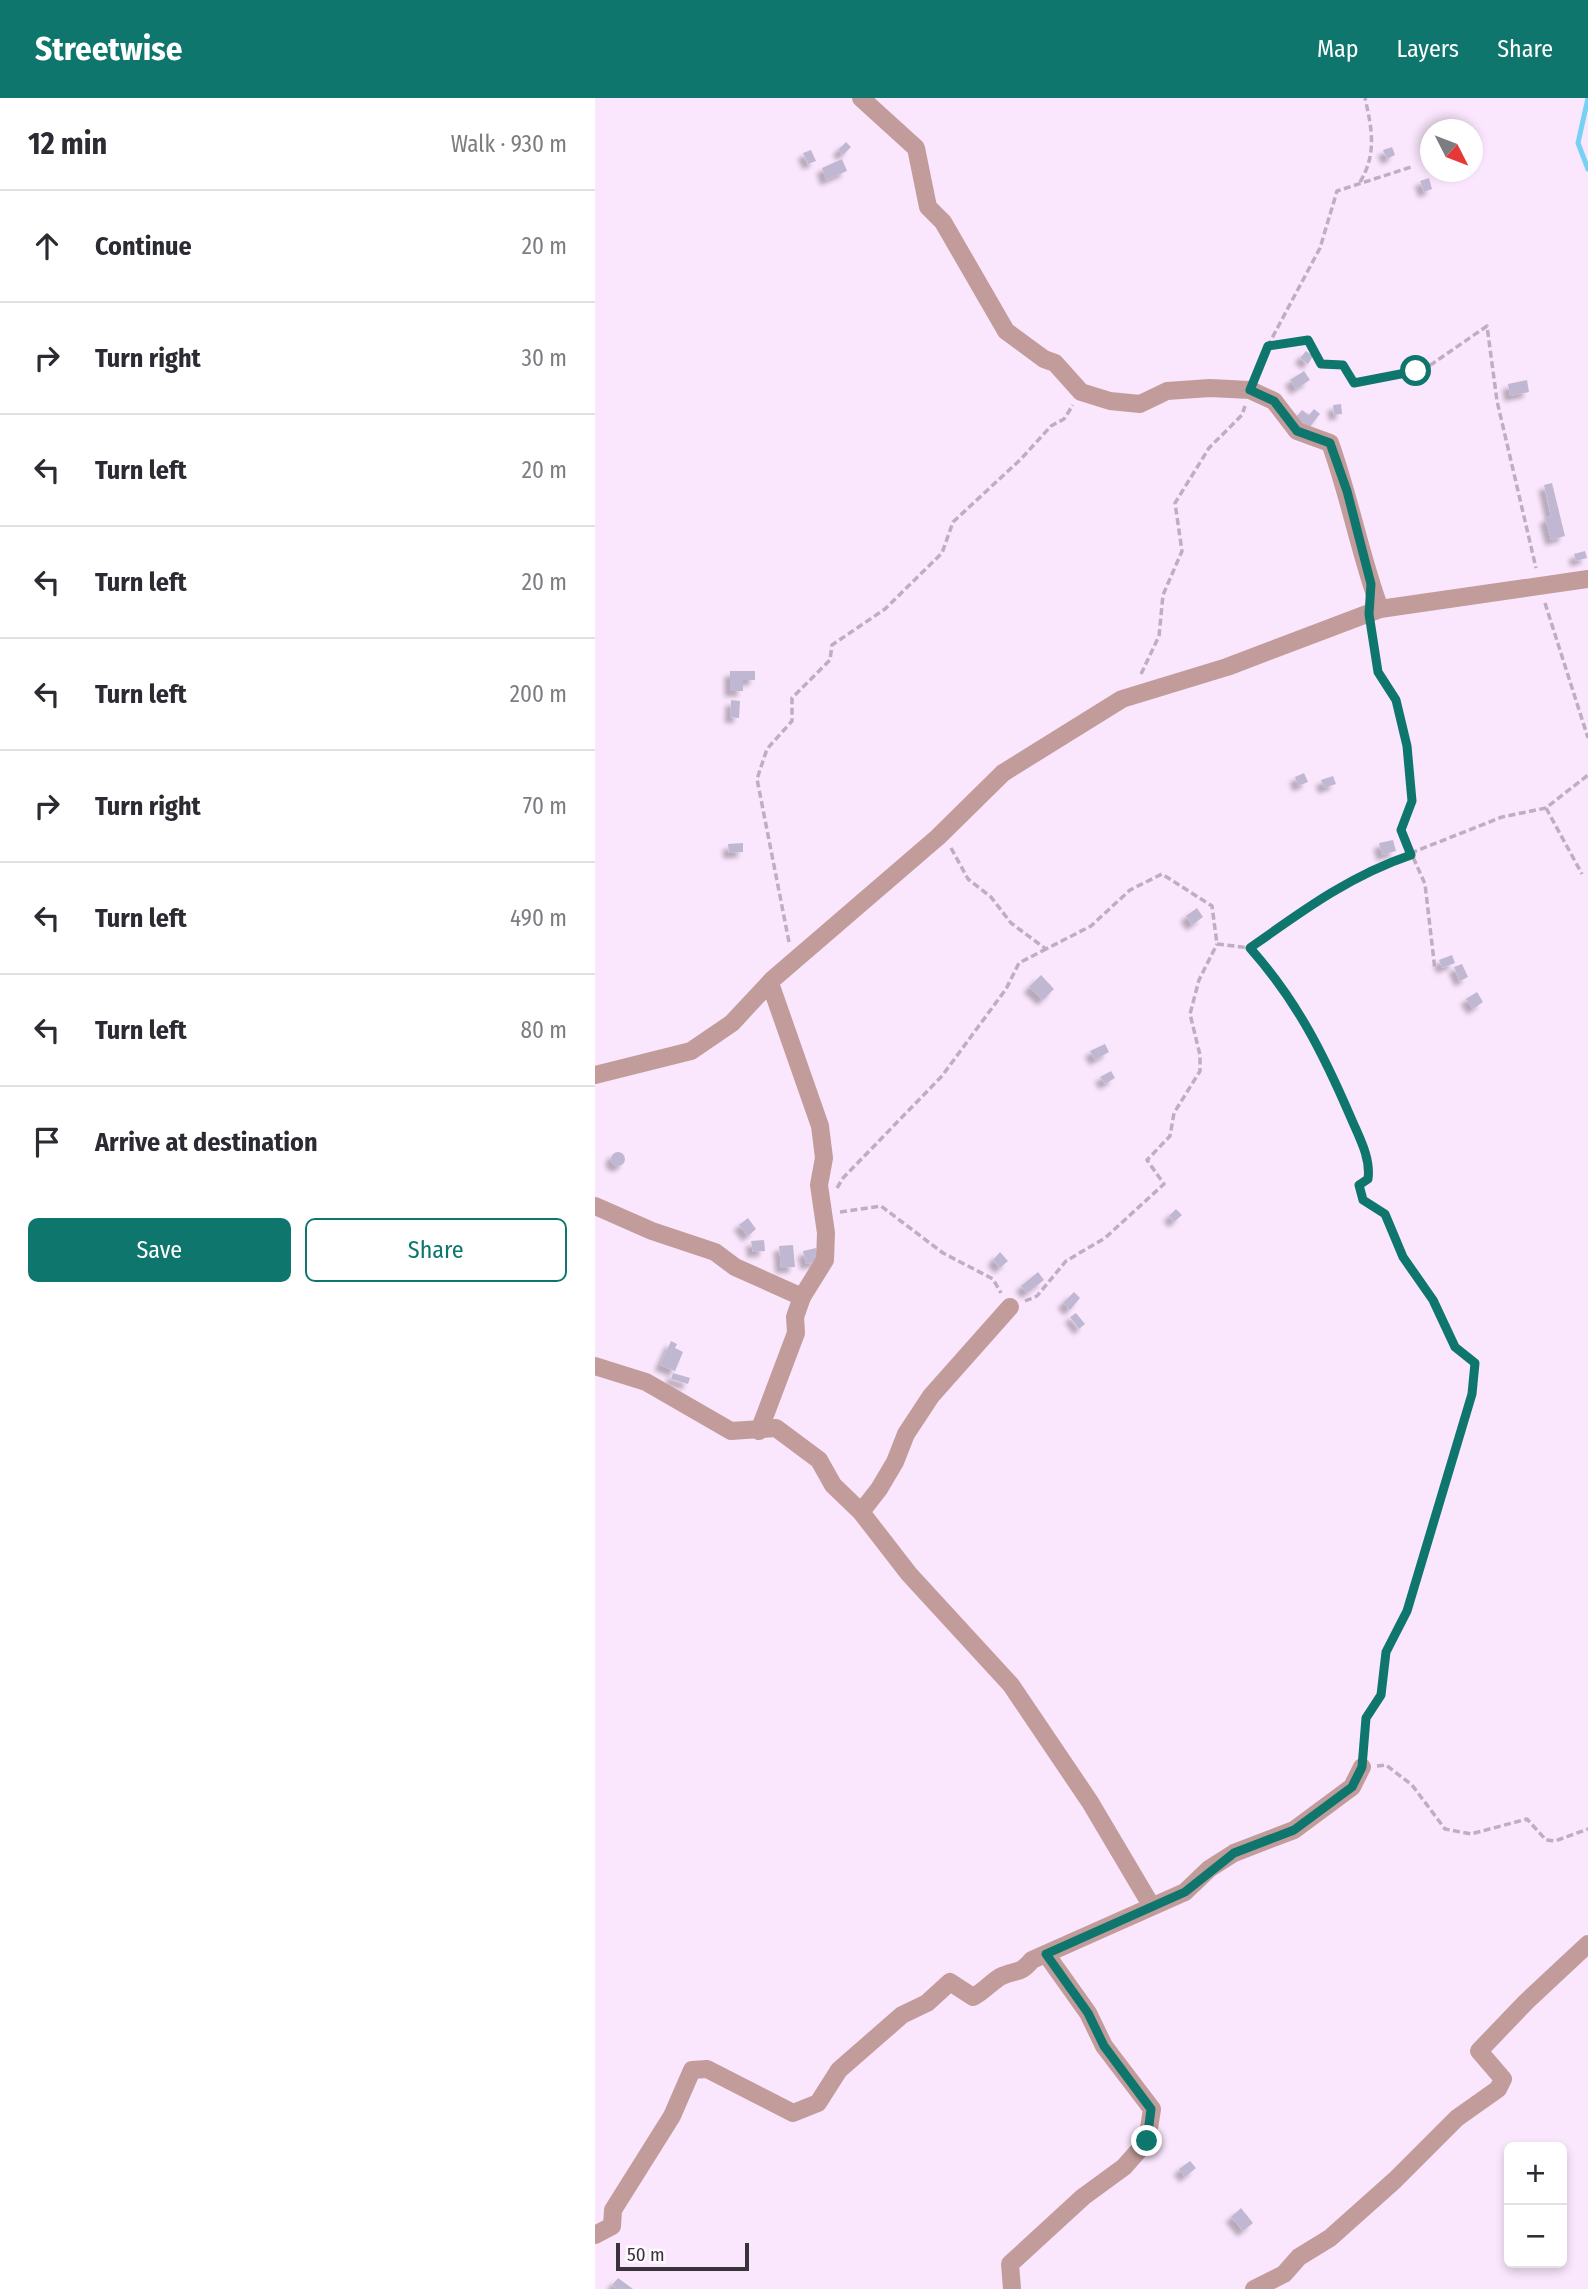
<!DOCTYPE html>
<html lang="en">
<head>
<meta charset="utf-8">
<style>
	body { margin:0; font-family:"Fira Sans Condensed",sans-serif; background:#f7f7f7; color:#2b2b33 }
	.controls { position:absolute; right:21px; bottom:21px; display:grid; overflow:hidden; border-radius:10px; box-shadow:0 4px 10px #0003 }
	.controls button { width:63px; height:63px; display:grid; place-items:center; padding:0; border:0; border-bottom:2px solid #e1e1e2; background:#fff; color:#2b2b33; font:35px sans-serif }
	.compass { position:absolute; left:825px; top:21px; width:63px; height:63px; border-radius:50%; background:#fff; box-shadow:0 4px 10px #0003; rotate:132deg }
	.scale { position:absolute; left:21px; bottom:18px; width:133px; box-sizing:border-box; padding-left:7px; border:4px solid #3a323b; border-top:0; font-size:19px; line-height:24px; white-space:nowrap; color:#3a323b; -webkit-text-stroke:5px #fdf9fe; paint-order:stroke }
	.stop { position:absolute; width:21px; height:21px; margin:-16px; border:5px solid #0f766e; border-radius:50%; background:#fff }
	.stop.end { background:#0f766e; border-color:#fff; box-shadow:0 2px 7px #0008 }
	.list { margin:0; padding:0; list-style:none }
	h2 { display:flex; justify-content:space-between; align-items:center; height:91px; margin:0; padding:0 28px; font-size:30px }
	h2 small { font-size:23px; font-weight:400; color:#7c7c81 }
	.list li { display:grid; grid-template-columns:46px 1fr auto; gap:21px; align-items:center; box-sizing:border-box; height:112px; padding:0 28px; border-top:2px solid #e1e1e2 }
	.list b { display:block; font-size:26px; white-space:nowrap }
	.list em { font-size:23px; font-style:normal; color:#7c7c81 }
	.actions { display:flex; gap:14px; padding:21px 28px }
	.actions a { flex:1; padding:16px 0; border:2px solid #0f766e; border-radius:10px; text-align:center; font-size:24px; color:#0f766e }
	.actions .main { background:#0f766e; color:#fff }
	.icon { flex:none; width:38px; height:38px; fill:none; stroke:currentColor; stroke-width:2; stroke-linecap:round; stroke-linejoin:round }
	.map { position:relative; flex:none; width:993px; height:2191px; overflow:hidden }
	header { display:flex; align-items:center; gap:42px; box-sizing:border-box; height:98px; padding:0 35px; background:#0f766e; color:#fff }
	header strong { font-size:33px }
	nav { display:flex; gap:38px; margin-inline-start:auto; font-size:24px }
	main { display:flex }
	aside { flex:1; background:#fff }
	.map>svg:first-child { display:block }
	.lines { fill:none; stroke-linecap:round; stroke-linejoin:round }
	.stream { stroke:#77d1f4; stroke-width:5 }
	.building { fill:#c0b8d2; filter:url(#shadow) }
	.path { stroke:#beaec1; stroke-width:3.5; stroke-dasharray:7 3.5; stroke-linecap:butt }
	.street { stroke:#c29c9b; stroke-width:18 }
	.route { stroke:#0f766e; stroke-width:9 }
</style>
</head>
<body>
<header>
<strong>Streetwise</strong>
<nav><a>Map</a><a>Layers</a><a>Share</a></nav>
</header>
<main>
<aside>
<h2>12 min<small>Walk · 930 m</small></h2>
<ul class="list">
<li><svg class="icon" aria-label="ahead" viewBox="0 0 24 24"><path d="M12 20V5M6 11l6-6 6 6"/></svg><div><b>Continue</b></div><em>20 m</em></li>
<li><svg class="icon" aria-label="right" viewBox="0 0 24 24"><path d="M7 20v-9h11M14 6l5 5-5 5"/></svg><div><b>Turn right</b></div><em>30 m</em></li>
<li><svg class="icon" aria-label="left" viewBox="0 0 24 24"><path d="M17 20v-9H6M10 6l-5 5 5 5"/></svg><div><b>Turn left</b></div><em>20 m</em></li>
<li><svg class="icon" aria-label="left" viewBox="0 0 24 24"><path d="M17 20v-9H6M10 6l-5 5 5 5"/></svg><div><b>Turn left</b></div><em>20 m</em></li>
<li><svg class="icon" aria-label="left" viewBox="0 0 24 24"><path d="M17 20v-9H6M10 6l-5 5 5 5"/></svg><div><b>Turn left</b></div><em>200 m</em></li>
<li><svg class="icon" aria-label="right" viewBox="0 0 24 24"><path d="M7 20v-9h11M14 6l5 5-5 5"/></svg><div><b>Turn right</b></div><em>70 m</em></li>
<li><svg class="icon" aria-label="left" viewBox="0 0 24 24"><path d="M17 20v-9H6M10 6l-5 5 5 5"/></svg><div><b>Turn left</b></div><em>490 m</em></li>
<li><svg class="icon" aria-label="left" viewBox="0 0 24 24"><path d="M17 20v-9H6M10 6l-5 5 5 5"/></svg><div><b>Turn left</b></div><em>80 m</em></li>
<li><svg class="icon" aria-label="arrive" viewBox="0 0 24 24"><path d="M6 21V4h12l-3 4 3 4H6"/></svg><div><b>Arrive at destination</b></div></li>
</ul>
<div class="actions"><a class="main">Save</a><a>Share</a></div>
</aside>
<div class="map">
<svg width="993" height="2191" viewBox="0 0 993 2191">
	<defs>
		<filter id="shadow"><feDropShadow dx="-5.5" dy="5.5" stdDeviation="2" flood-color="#0004"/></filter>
	</defs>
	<rect width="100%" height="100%" fill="#fae6fd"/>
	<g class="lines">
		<!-- stream -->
		<polyline class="stream" points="993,0 983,45 993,71"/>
	</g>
	<!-- building -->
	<g class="building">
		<polygon points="251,44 256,49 248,57 243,52"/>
		<polygon points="797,49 800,57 792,61 788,52"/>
		<polygon points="216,52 221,63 213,66 208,55"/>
		<polygon points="247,61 252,73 231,82 227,70"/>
		<polygon points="834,80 837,91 829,94 825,83"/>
		<polygon points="711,253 718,258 713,266 705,260"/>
		<polygon points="709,273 715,282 701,291 695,282"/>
		<polygon points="932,282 934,294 915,298 913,286"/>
		<polygon points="746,306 747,316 739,317 738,307"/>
		<polygon points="719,311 725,316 714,330 701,319 707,312 714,317"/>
		<polygon points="957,385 970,438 956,442 950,420 956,418 949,387"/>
		<polygon points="990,453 992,460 981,463 979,456"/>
		<polygon points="135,573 160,573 160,582 148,582 148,593 135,593"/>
		<polygon points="136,602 145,603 144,620 135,619"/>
		<polygon points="709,675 713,684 703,688 700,679"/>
		<polygon points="738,678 741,686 729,690 726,682"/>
		<polygon points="798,742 801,753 787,757 784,745"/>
		<polygon points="148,745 148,754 134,755 133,746"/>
		<polygon points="602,810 608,819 597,827 591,818"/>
		<polygon points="857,857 860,865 847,870 844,862"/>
		<polygon points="867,866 873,879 865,883 859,869"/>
		<polygon points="446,877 459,891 448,902 434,889"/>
		<polygon points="882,894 888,904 878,911 871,901"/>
		<polygon points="510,946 514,954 500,962 495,953"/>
		<polygon points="516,973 520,980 510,986 505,979"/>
		<circle cx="23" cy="1061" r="7"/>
		<polygon points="581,1111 587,1117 579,1124 574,1118"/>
		<polygon points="153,1120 161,1131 153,1138 144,1127"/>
		<polygon points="169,1142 170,1153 158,1154 156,1143"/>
		<polygon points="198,1147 200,1169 186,1170 184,1148"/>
		<polygon points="221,1150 224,1163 211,1166 208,1153"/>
		<polygon points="405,1154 413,1163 405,1170 398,1162"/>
		<polygon points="443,1174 449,1182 432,1195 426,1188"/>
		<polygon points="479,1194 485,1200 475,1212 468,1205"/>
		<polygon points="481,1215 490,1226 484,1231 475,1219"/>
		<polygon points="76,1243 82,1246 80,1250 88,1254 80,1273 65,1267"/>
		<polygon points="78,1275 95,1280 93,1286 76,1281"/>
		<polygon points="595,2063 601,2070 590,2079 584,2071"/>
		<polygon points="646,2110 658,2125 648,2133 636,2119"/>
		<polygon points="23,2180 38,2191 22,2191 17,2187"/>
	</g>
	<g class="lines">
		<!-- path -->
		<g class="path">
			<path d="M765,84C782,56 777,31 770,0"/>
			<polyline points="673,249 713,242 726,266 748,267 759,285 821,273 837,266 892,228 902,303 941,470"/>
			<polyline points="661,278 676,242 725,150 742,93 816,69"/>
			<polyline points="950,505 993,640"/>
			<polyline points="776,530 783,574 801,602 812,648 817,703 806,732 830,786 840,872"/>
			<polyline points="546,576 564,538 568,497 587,453 580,405 614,350 647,317 650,308"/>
			<polyline points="951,710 987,776"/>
			<polyline points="356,750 373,781 396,799 416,825 451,851 496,828 535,792 567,776 617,808 622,846 655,850 751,784 783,768 907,719 951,710 993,677"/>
			<polyline points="194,844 162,681 172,651 197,623 197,600 235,562 237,547 290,511 347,455 358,424 426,361 456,328 469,321 478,307"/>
			<path d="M655,850C710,913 751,990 775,1070L773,1081L764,1087L768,1102L790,1116L808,1159L838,1202L860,1249L880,1265L877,1296L812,1513L791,1554L786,1597L771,1620L769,1652"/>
			<polyline points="242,1090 248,1080 347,978 411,891 424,865 451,851"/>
			<polyline points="245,1114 286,1108 348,1155 398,1181 406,1195"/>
			<polyline points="430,1203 442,1198 471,1163 510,1140 569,1086 552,1062 575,1038 579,1015 605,973 605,957 595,916 604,882 622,846"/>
			<polyline points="782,1668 791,1667 817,1687 850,1731 876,1736 932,1721 951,1742 960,1743 993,1731"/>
		</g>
		<!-- street -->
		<g class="street">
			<path d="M266,0L321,50L333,109L348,124L411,233L449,261L460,265L486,294L515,303L545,306L572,293L615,290L655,292L679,303L702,333L735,345C755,400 765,457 785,511"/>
			<polyline points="0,977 96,953 137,925 178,881 343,739 408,675 527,601 632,569 785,511 993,481"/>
			<polyline points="0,1108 57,1133 120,1154 140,1169 207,1199"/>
			<polyline points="0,1268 51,1284 136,1333 181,1330 224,1362 238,1387 266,1414 314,1476 416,1587 495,1704 556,1807"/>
			<polyline points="164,1333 201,1235 200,1219 207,1199 230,1162 231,1135 224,1087 229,1060 225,1028 175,885"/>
			<polyline points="266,1414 284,1391 300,1364 311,1336 336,1298 415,1209"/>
			<path d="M0,2137L17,2128L18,2112L77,2018L97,1972L112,1971L198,2015L223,2005L244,1972L307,1917L332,1905L355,1884L378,1899C390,1893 398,1882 407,1878C423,1871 424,1877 437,1862L590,1794L614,1771L639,1755L699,1732L757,1689L767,1669"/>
			<polyline points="417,2191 415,2166 488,2099 529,2069 552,2043 557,2011 509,1948 493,1915 451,1856"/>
			<polyline points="659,2191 689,2176 704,2159 735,2140 800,2082 862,2020 903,1991 908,1981 884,1953 931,1904 993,1846"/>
		</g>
	</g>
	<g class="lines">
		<!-- route -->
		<path class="route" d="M552,2043L556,2011L509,1948L493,1915L451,1856L590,1794L639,1755L699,1732L757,1689L767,1669L771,1620L786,1597L791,1554L812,1513L877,1296L880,1265L860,1249L838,1202L808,1159L790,1116L768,1102L764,1087L773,1081C776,1060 764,1039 756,1020C728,955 702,903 655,850C707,813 756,777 816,757L806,732L817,703L812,648L801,602L783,574L774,516L776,486L752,393L735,345L702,333L679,303L655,292L673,248L713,242L726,266L748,267L759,285L821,273"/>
	</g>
</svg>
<div class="controls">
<button>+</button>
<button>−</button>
</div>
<svg class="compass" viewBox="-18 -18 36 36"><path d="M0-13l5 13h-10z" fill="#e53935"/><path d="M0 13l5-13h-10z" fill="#7c7c81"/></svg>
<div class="scale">50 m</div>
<div class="stop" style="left:821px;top:273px"></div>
<div class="stop end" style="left:552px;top:2043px"></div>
</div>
</main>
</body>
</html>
